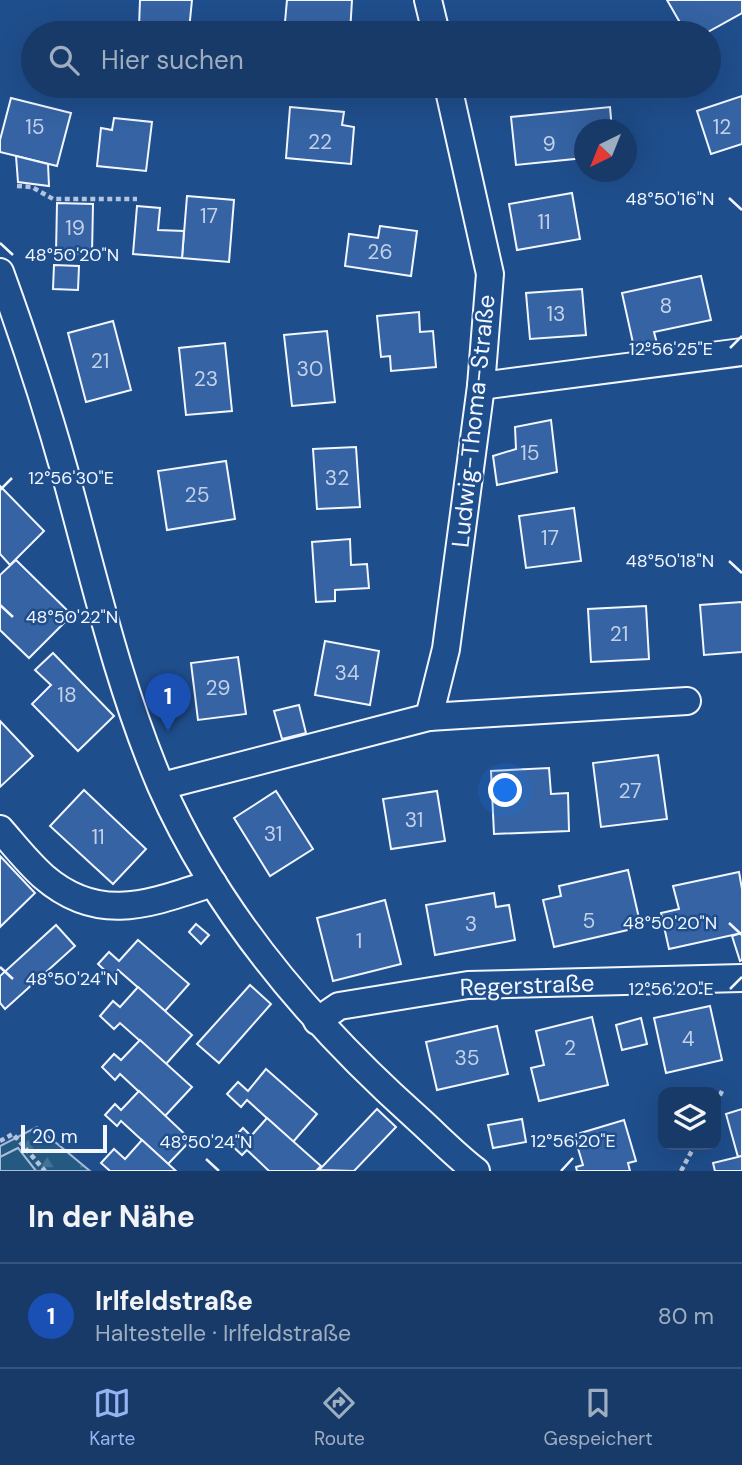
<!DOCTYPE html>
<html lang="de">
<head>
<meta charset="utf-8">
<style>
	body { margin:0; font-family:"DM Sans",sans-serif; background:#20416f; color:#f1f3f6 }
	.controls { position:absolute; right:21px; bottom:21px; display:grid; overflow:hidden; border-radius:14px; box-shadow:0 7px 28px #0002 }
	.controls button { width:63px; height:63px; display:grid; place-items:center; padding:0; border:0; border-bottom:2px solid #36547d; background:#173a69; color:#f1f3f6; font:35px sans-serif }
	.compass { position:absolute; left:574px; top:119px; width:63px; height:63px; border-radius:50%; background:#173a69; box-shadow:0 7px 28px #0002; rotate:223deg }
	.scale { position:absolute; left:21px; bottom:18px; width:86px; box-sizing:border-box; padding-left:7px; border:4px solid #f2f6ff; border-top:0; font-size:19px; line-height:24px; white-space:nowrap; color:#f2f6ff; -webkit-text-stroke:5px #1f4e8c; paint-order:stroke }
	.you { position:absolute; left:506px; top:791px; width:24px; height:24px; margin:-18px; border:5px solid #fff; border-radius:50%; background:#1a73e8; box-shadow:0 0 0 10px #1a73e833 }
	.badge { display:grid; place-items:center; width:46px; height:46px; border-radius:50%; background:#95b2f1; color:#fff; font-size:23px; font-weight:700 }
	.pin { position:absolute; translate:-50% -58px; filter:drop-shadow(0 2px 4px #0008) }
	.pin::after { content:''; position:absolute; top:37px; width:24px; height:21px; background:inherit; clip-path:polygon(0 0,100% 0,50% 100%) }
	.list { margin:0; padding:0; list-style:none }
	h2 { display:flex; justify-content:space-between; align-items:center; height:91px; margin:0; padding:0 28px; font-size:30px }
	h2 small { font-size:23px; font-weight:400; color:#9eadc0 }
	.list li { display:grid; grid-template-columns:46px 1fr auto; gap:21px; align-items:center; box-sizing:border-box; height:105px; padding:0 28px; border-top:2px solid #36547d }
	.list b { display:block; font-size:26px; white-space:nowrap }
	.list p { margin:0; font-size:23px; white-space:nowrap; color:#9eadc0 }
	.list em { font-size:23px; font-style:normal; color:#9eadc0 }
	.icon { flex:none; width:38px; height:38px; fill:none; stroke:currentColor; stroke-width:2; stroke-linecap:round; stroke-linejoin:round }
	.map { position:relative; flex:none; width:742px; height:1171px; overflow:hidden }
	.search { position:absolute; background:#173a69; box-shadow:0 7px 28px #0002; left:21px; right:21px; top:21px; height:77px; display:flex; align-items:center; gap:18px; box-sizing:border-box; padding:0 24px; border-radius:38px; color:#9eadc0; font-size:26px }
	.sheet { height:196px; background:#173a69 }
	nav { display:flex; justify-content:space-around; align-items:center; box-sizing:border-box; height:98px; border-top:2px solid #36547d; background:#173a69; font-size:19px; color:#9eadc0 }
	nav a { display:grid; justify-items:center; gap:4px }
	nav .on { color:#95b2f1 }
	.map>svg:first-child { display:block }
	.forest { fill:url(#forest-firs); stroke:#a8bbd7; stroke-width:2 }
	.park { fill:#245a82; stroke:#a8bbd7; stroke-width:2 }
	.building { fill:#3563a3; stroke:#f2f6ff; stroke-width:2 }
	.lines { fill:none; stroke-linecap:round; stroke-linejoin:round }
	.minor-casing { stroke:#f2f6ff; stroke-width:30 }
	.path { stroke:#b3c4dc; stroke-width:4.5; stroke-dasharray:5 3.5; stroke-linecap:butt }
	.minor { stroke:#1f4e8c; stroke-width:26 }
	.ticks { fill:none; stroke:#f2f6ff; stroke-width:2.5 }
	.labels { text-anchor:middle; dominant-baseline:central; stroke-width:5; stroke-linejoin:round; paint-order:stroke }
	.number-label { font-size:21px; fill:#c3d1e8 }
	.street-label { font-size:24px; fill:#f2f6ff; stroke:#1f4e8c }
	.ticks-label { font-size:18px; text-anchor:middle; fill:#f2f6ff; stroke:#1f4e8c; stroke-width:5; stroke-linejoin:round; paint-order:stroke }
</style>
</head>
<body>
<div class="map">
<svg width="742" height="1171" viewBox="0 0 742 1171">
	<defs>
		<pattern id="forest-firs" width="22" height="20" patternUnits="userSpaceOnUse" patternTransform="scale(1.75)"><rect width="22" height="20" fill="#245a82"/><path d="M5 1l3.5 6h-7zM16 11l3.5 6h-7z" fill="#447295"/></pattern>
	</defs>
	<rect width="100%" height="100%" fill="#1f4e8c"/>
	<!-- forest -->
	<polygon class="forest" points="37,1127 90,1171 36,1171 18,1148 0,1157 0,1146"/>
	<!-- park -->
	<polygon class="park" points="18,1148 36,1171 0,1171 0,1157"/>
	<!-- building -->
	<g class="building">
		<polygon points="140,0 192,0 189,30 139,27"/>
		<polygon points="287,0 352,0 350,33 284,33"/>
		<polygon points="667,0 742,0 742,13 706,33 686,33"/>
		<polygon points="742,96 742,144 711,154 697,111"/>
		<polygon points="11,98 71,113 57,166 0,152 0,140"/>
		<polygon points="290,107 344,112 342,125 354,127 351,164 286,158"/>
		<polygon points="610,107 612,130 584,130 584,158 516,165 511,117"/>
		<polygon points="114,118 152,122 146,171 97,166 101,128 112,130"/>
		<polygon points="16,156 48,164 49,186 18,182"/>
		<polygon points="572,193 580,239 517,250 509,204"/>
		<polygon points="187,196 234,200 229,262 182,258"/>
		<polygon points="57,203 93,204 92,254 56,253"/>
		<polygon points="137,206 160,208 158,230 184,231 182,258 133,254"/>
		<polygon points="380,226 417,231 411,276 345,266 349,234 378,238"/>
		<polygon points="54,265 79,266 78,290 53,289"/>
		<polygon points="701,276 711,320 654,332 660,355 637,361 622,293"/>
		<polygon points="582,289 586,335 530,339 526,293"/>
		<polygon points="419,312 420,332 433,331 436,367 391,371 390,356 381,357 377,316"/>
		<polygon points="113,321 131,390 86,402 68,333"/>
		<polygon points="327,331 335,402 292,406 284,335"/>
		<polygon points="225,343 232,411 186,415 179,348"/>
		<polygon points="551,420 557,472 497,485 493,456 516,449 515,427"/>
		<polygon points="356,447 360,507 317,509 313,449"/>
		<polygon points="226,461 235,519 167,530 158,471"/>
		<polygon points="0,486 44,531 10,565 0,554"/>
		<polygon points="574,508 581,561 526,568 519,516"/>
		<polygon points="350,539 351,565 367,564 369,588 335,590 335,601 316,602 312,542"/>
		<polygon points="16,560 72,615 29,658 0,630 0,575"/>
		<polygon points="742,602 742,652 704,655 700,605"/>
		<polygon points="646,606 649,659 591,662 588,609"/>
		<polygon points="325,641 379,651 370,705 315,695"/>
		<polygon points="53,653 114,716 78,751 32,704 51,685 35,670"/>
		<polygon points="238,657 246,714 198,720 191,663"/>
		<polygon points="299,705 306,733 282,739 274,711"/>
		<polygon points="0,721 33,756 0,787"/>
		<polygon points="658,755 667,819 601,827 593,763"/>
		<polygon points="549,768 551,794 568,793 569,831 494,834 491,771"/>
		<polygon points="84,790 146,849 113,884 50,826"/>
		<polygon points="276,791 313,849 270,876 234,818"/>
		<polygon points="437,791 445,841 391,849 383,799"/>
		<polygon points="0,856 35,893 0,927"/>
		<polygon points="628,870 641,927 554,947 543,900 561,896 559,886"/>
		<polygon points="739,872 742,889 742,933 669,949 661,913 679,909 673,886"/>
		<polygon points="494,893 496,907 509,905 515,940 435,955 426,905"/>
		<polygon points="385,900 401,964 333,981 317,918"/>
		<polygon points="196,924 209,935 201,944 189,932"/>
		<polygon points="56,925 75,946 5,1009 0,1003 0,976"/>
		<polygon points="742,933 742,960 740,961 732,936"/>
		<polygon points="138,940 189,984 165,1011 118,970 112,977 98,964 109,952 119,961"/>
		<polygon points="250,985 271,1004 219,1063 197,1044"/>
		<polygon points="138,987 192,1035 166,1064 120,1023 114,1029 100,1016 113,1001 120,1007"/>
		<polygon points="710,1006 722,1060 666,1073 654,1018"/>
		<polygon points="592,1017 608,1085 539,1101 531,1068 544,1065 536,1031"/>
		<polygon points="641,1018 647,1044 622,1050 616,1025"/>
		<polygon points="497,1026 508,1074 437,1090 426,1042"/>
		<polygon points="140,1040 192,1087 165,1116 120,1074 115,1080 102,1067 114,1054 121,1060"/>
		<polygon points="266,1069 317,1114 293,1142 247,1100 241,1107 227,1094 238,1082 248,1091"/>
		<polygon points="139,1091 191,1140 168,1164 121,1121 117,1126 105,1115 115,1104 121,1110"/>
		<polygon points="377,1109 396,1127 354,1171 319,1170"/>
		<polygon points="742,1109 742,1156 738,1157 726,1114"/>
		<polygon points="267,1118 321,1166 316,1171 269,1171 247,1150 242,1155 229,1143 243,1128 251,1136"/>
		<polygon points="522,1119 526,1142 493,1148 488,1125"/>
		<polygon points="624,1120 636,1161 628,1163 630,1171 577,1171 576,1167 583,1165 574,1135"/>
		<polygon points="142,1140 176,1171 110,1171 101,1163 114,1149 125,1159"/>
		<polygon points="742,1156 742,1171 715,1171 713,1163"/>
	</g>
	<g class="lines">
		<!-- minor casing -->
		<g class="minor-casing">
			<g id="minor">
				<polyline points="428,0 436,33"/>
				<path d="M0,272C24,338 46,405 65,473C94,578 118,685 161,786C218,915 313,1025 417,1118C437,1136 455,1155 476,1171"/>
				<polyline points="481,386 742,352"/>
				<polyline points="429,717 446,649 481,386 490,274 448,86"/>
				<polyline points="162,786 429,717 687,701"/>
				<path d="M0,829C14,845 28,863 44,877C100,925 151,903 213,883"/>
				<polyline points="317,1021 339,1006 468,985 742,978"/>
			</g>
		</g>
		<!-- path -->
		<g class="path">
			<polyline points="17,186 32,187 53,199 137,199"/>
			<polyline points="716,1103 722,1091"/>
			<polyline points="0,1141 13,1134 45,1171"/>
			<polyline points="681,1171 695,1145"/>
		</g>
		<!-- minor -->
		<use href="#minor" class="minor"/>
	</g>
	<!-- ticks -->
	<path class="ticks" d="M729,198L742,210M0,243L13,255M730,348L742,336M0,490L12,478M729,561L742,573M0,605L13,617M729,923L742,935M0,967L13,979M730,989L742,977M206,1159L219,1171M561,1171L573,1158"/>
	<g class="labels">
		<!-- number labels -->
		<g class="number-label">
			<text x="35" y="127">15</text>
			<text x="722" y="127">12</text>
			<text x="320" y="142">22</text>
			<text x="549" y="144">9</text>
			<text x="209" y="216">17</text>
			<text x="544" y="222">11</text>
			<text x="75" y="228">19</text>
			<text x="380" y="252">26</text>
			<text x="666" y="306">8</text>
			<text x="556" y="314">13</text>
			<text x="100" y="361">21</text>
			<text x="310" y="369">30</text>
			<text x="206" y="379">23</text>
			<text x="530" y="453">15</text>
			<text x="337" y="478">32</text>
			<text x="197" y="495">25</text>
			<text x="550" y="538">17</text>
			<text x="619" y="634">21</text>
			<text x="347" y="673">34</text>
			<text x="218" y="688">29</text>
			<text x="67" y="695">18</text>
			<text x="630" y="791">27</text>
			<text x="414" y="820">31</text>
			<text x="273" y="834">31</text>
			<text x="98" y="837">11</text>
			<text x="589" y="921">5</text>
			<text x="471" y="924">3</text>
			<text x="359" y="941">1</text>
			<text x="688" y="1039">4</text>
			<text x="570" y="1048">2</text>
			<text x="467" y="1058">35</text>
		</g>
		<!-- street labels -->
		<g class="street-label">
			<text transform="translate(473 421) rotate(-84)">Ludwig-Thoma-Straße</text>
			<text transform="translate(527 985) rotate(-2)">Regerstraße</text>
		</g>
	</g>
	<g class="ticks-label">
		<text x="670" y="205">48°50'16"N</text>
		<text x="72" y="261">48°50'20"N</text>
		<text x="671" y="355">12°56'25"E</text>
		<text x="71" y="484">12°56'30"E</text>
		<text x="670" y="567">48°50'18"N</text>
		<text x="72" y="623">48°50'22"N</text>
		<text x="670" y="929">48°50'20"N</text>
		<text x="72" y="985">48°50'24"N</text>
		<text x="671" y="995">12°56'20"E</text>
		<text x="573" y="1147">12°56'20"E</text>
		<text x="206" y="1148">48°50'24"N</text>
	</g>
</svg>
<div class="controls">
<button><svg class="icon" aria-label="layers" viewBox="0 0 24 24"><path d="M12 4l9 5-9 5-9-5zM3 14l9 5 9-5"/></svg></button>
</div>
<svg class="compass" viewBox="-18 -18 36 36"><path d="M0-13l5 13h-10z" fill="#e53935"/><path d="M0 13l5-13h-10z" fill="#9eadc0"/></svg>
<div class="scale">20 m</div>
<div class="you"></div>
<div class="pin badge" style="left:168px;top:731px;background:#1a4fb4">1</div>
<div class="search"><svg class="icon" aria-label="search" viewBox="0 0 24 24"><circle cx="10" cy="10" r="6"/><path d="M15 15l6 6"/></svg>Hier suchen</div>
</div>
<section class="sheet">
<h2>In der Nähe<small></small></h2>
<ul class="list">
<li><span class="badge" style="background:#1a4fb4">1</span><div><b>Irlfeldstraße</b><p>Haltestelle · Irlfeldstraße</p></div><em>80 m</em></li>
</ul>
</section>
<nav>
<a class="on"><svg class="icon" aria-label="map" viewBox="0 0 24 24"><path d="M3 6l6-2 6 2 6-2v14l-6 2-6-2-6 2zM9 4v14M15 6v14"/></svg>Karte</a>
<a><svg class="icon" aria-label="directions" viewBox="0 0 24 24"><path d="M12 3l9 9-9 9-9-9zM9 14v-3h6M13 9l2 2-2 2"/></svg>Route</a>
<a><svg class="icon" aria-label="saved" viewBox="0 0 24 24"><path d="M7 4h10v16l-5-4-5 4z"/></svg>Gespeichert</a>
</nav>
</body>
</html>
